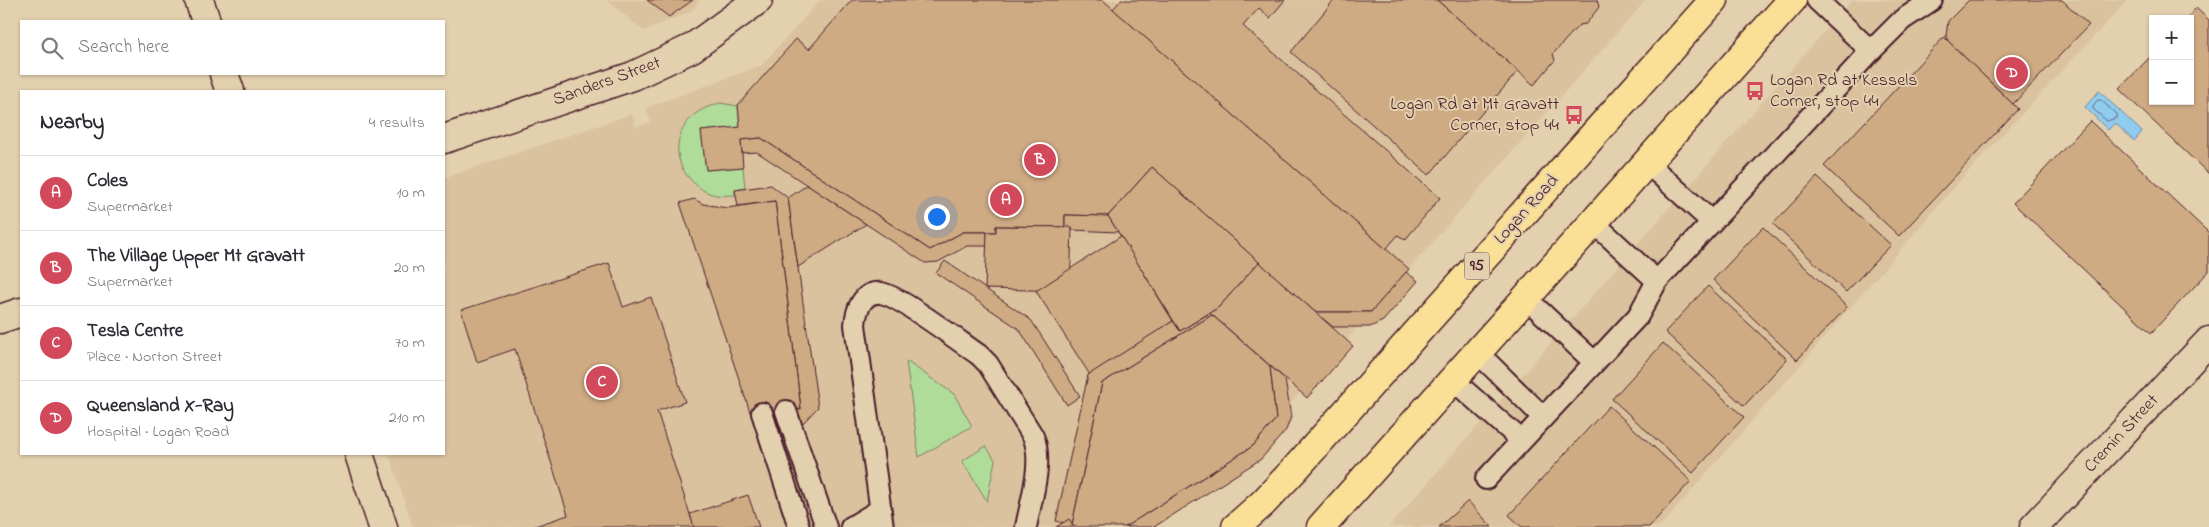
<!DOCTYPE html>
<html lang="en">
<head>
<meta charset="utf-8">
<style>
	body { margin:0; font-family:"Indie Flower",sans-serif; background:#f7f7f7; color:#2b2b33 }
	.controls { position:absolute; right:15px; top:15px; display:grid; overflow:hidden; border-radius:0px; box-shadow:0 1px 4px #0004 }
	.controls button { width:45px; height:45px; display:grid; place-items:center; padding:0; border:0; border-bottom:1px solid #e1e1e2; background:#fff; color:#2b2b33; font:25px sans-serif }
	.you { position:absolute; left:936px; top:216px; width:18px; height:18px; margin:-12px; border:4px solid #fff; border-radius:50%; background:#1a73e8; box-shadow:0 0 0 8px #1a73e833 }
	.badge { display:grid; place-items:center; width:32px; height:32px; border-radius:50%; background:#d1495b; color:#fff; font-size:16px; font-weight:700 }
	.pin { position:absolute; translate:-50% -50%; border:2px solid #fff; box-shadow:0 1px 5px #0006 }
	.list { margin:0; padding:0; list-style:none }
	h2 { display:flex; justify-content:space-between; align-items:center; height:65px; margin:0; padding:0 20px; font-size:21px }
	h2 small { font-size:16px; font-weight:400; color:#7c7c81 }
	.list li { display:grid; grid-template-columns:32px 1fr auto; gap:15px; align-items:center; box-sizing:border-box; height:75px; padding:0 20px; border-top:1px solid #e1e1e2 }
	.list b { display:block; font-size:19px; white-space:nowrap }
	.list p { margin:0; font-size:16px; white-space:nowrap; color:#7c7c81 }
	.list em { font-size:16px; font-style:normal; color:#7c7c81 }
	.icon { flex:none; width:28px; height:28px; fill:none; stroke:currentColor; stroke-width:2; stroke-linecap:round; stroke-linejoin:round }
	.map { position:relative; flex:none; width:2209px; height:527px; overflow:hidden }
	.search { position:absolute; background:#fff; box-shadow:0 1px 4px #0004; left:20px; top:20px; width:425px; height:55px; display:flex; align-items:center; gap:12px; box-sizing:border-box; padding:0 18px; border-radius:0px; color:#7c7c81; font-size:19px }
	.panel { position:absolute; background:#fff; box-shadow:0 1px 4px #0004; left:20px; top:90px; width:425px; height:365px; border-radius:0px }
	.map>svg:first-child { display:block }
	.built { fill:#dac29f }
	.green { fill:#b0dc9a; stroke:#7d7e62 }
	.water { fill:#8fccef; stroke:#7387a1 }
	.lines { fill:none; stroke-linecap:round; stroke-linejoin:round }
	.shore { stroke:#666479; stroke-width:1 }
	.building { fill:#cfab84; stroke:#4a1f2b }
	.lane-casing { stroke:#4a1f2b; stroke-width:24 }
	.street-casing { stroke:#4a1f2b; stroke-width:31 }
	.primary-casing { stroke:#4a1f2b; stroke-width:31 }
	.lane { stroke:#e3d0ae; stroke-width:20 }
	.street { stroke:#e3d0ae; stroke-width:28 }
	.primary { stroke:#fadf96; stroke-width:28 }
	.labels { text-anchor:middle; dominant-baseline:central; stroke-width:4; stroke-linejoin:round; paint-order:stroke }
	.shield { fill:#e3d0ae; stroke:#785452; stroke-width:1 }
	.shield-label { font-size:16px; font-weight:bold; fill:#4a1f2b }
	.poi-label { font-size:18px; fill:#4a1f2b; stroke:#e3d0ae; text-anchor:start }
	.street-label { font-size:18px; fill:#4a1f2b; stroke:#e3d0ae }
</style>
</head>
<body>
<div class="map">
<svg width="2209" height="527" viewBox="0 0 2209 527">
	<rect width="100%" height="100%" fill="#e3d0ae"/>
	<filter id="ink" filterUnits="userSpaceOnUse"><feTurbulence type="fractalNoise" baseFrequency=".02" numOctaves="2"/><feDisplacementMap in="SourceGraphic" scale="10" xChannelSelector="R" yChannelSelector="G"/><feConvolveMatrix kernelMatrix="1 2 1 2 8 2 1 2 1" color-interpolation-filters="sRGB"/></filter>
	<g filter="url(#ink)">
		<!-- built -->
		<g class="built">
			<polygon points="606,0 700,0 690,12 644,31"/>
			<polygon points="820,0 1646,0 1253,446 1121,527 413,527 389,454 444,454 444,178 632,114 636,127 651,122 646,108 762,65"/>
			<polygon points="1852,0 2128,0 1965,175 1660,527 1389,527"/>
		</g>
		<!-- green -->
		<g class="green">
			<path d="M720,103L738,106L740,127L701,131L706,170L743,167L745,188L735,190V195C729,195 722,196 716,195C705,193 698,187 690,179C673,161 674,134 692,117C700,109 710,106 720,103Z"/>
			<polygon points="906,361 954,394 972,426 919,457"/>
			<polygon points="986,446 995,460 987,501 962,461"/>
		</g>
		<!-- water -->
		<polygon class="water" points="2099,91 2142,132 2134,141 2115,123 2108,130 2085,107"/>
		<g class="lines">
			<!-- shore -->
			<polygon class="shore" points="2098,100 2101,100 2116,114 2116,118 2107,121 2093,109 2093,106"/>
		</g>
		<!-- building -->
		<g class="building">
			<polygon points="647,0 693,0 669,17"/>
			<polygon points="852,0 1103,0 1409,269 1371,312 1315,312 1152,167 1108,216 1065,215 1065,227 996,226 996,232 963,232 930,250 761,138 741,140 743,167 706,170 701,131 740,127 738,105 796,39 809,49"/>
			<polygon points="1121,0 1285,0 1270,18 1259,8 1243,26 1440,198 1405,240 1398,235 1386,249 1113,9"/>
			<polygon points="1334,0 1437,0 1518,71 1429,175 1291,52"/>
			<polygon points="1437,0 1597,0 1599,7 1586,24 1579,25 1553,54 1555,60 1534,85"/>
			<polygon points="1969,0 2062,0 2089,25 2013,104 1948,41 1946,36 1948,21"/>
			<polygon points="2196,8 2209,20 2209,174 2119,89 2153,54 2153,101 2190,101 2190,19 2186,19"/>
			<polygon points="1944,37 2018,109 1899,236 1824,166"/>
			<polygon points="2090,121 2209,233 2209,271 2151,333 2013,203"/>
			<polygon points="761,138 930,250 963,232 987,232 987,246 967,246 938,262 925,263 757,152 742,153 741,140"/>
			<polygon points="1152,167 1259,262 1219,307 1180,331 1108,216"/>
			<polygon points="1817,177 1891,245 1846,292 1773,224"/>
			<polygon points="771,185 788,198 818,407 803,423 776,427 774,412 801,409 775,201 738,206 735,190"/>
			<polygon points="807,185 866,224 798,267 788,198"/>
			<polygon points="694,199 703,204 727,208 775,201 801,409 751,415 680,203"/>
			<polygon points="1065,215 1108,216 1118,232 1072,230 1072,227 1065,227"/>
			<polygon points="996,226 1072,227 1070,291 985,289 987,232 996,232"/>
			<polygon points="1763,227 1847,307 1797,360 1713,280"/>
			<polygon points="1121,236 1173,321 1090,375 1036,291"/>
			<polygon points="945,261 1031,320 1080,396 1067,405 1019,329 936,273"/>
			<polygon points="1259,262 1353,346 1307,398 1210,313 1219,307"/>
			<polygon points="609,263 623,307 651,297 685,402 657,411 694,527 532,527 568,515 515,349 477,362 461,310"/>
			<polygon points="1406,272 1418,281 1383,321 1370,327 1333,327 1315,312 1371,312"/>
			<polygon points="1708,286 1787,359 1744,406 1665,332"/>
			<polygon points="1210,313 1212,315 1102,383 1072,525 1056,521 1088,375 1173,321 1180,331"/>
			<polygon points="1212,315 1270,366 1276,419 1253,446 1125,527 1074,527 1072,525 1102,383"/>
			<polygon points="1663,343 1744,417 1693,473 1612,399"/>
			<polygon points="1270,366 1285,379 1291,417 1286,430 1261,459 1154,527 1125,527 1253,446 1276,419"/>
			<polygon points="1609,406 1691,481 1649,527 1522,527 1509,515"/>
			<polygon points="748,495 759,527 694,527 690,514"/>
			<polygon points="1468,501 1492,527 1439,527"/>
			<polygon points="1069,519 1074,527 1056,527"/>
		</g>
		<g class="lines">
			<!-- lane casing -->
			<g class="lane-casing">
				<g id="lane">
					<polyline points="1817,0 1871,51"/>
					<polyline points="1646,162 1712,222"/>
					<polyline points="1593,222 1657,281"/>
					<polyline points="1526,298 1594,362"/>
					<polyline points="1478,353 1543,417"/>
					<polyline points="1454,381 1521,440"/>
					<polyline points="786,411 826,527"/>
					<polyline points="762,413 799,527"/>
					<polyline points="1486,479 1638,316 1657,281 1871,51 1902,20 1932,0"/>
					<polyline points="851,527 881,509"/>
					<path d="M883,527L855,325C856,311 862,291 881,293C900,296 960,342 979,355L988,364L1033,436C1044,461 1031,500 1026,527"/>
				</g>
			</g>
			<!-- street casing -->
			<g class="street-casing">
				<g id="street">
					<polyline points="199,0 206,21"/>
					<polyline points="224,74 230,91"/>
					<polyline points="444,139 633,76 692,48 758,0"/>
					<polyline points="0,319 21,312"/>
					<polyline points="359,454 383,527"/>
					<polyline points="2034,527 2209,341"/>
				</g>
			</g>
			<!-- primary casing -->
			<g class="primary-casing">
				<g id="primary">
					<polyline points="1236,527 1263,503 1295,469 1714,0"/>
					<polyline points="1321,527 1792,0"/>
				</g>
			</g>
			<!-- lane -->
			<use href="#lane" class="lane"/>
			<!-- street -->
			<use href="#street" class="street"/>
			<!-- primary -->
			<use href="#primary" class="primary"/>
		</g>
	</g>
	<!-- icons -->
	<defs>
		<g id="bus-bare" transform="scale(1.5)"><path d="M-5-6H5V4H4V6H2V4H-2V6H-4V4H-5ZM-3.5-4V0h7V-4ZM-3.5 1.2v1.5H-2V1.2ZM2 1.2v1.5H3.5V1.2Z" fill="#d1495b" stroke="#e3d0ae" stroke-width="2.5" paint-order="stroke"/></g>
	</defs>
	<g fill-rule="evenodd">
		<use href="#bus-bare" x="1755" y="91"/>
		<use href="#bus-bare" x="1574" y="115"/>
	</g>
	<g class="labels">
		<!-- shield labels -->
		<rect class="shield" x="1464.5" y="252.5" width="25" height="27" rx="4"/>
		<g class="shield-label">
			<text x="1477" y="266">95</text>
		</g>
		<!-- poi labels -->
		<g class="poi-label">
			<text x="1770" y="81">Logan Rd at Kessels<tspan x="1770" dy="21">Corner, stop 44</tspan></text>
			<text x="1559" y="105" text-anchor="end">Logan Rd at Mt Gravatt<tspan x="1559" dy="21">Corner, stop 44</tspan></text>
		</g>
		<!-- street labels -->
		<g class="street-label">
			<text transform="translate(607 82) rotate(-20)">Sanders Street</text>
			<text transform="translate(1527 210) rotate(-48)">Logan Road</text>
			<text transform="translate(2122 434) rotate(-47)">Cremin Street</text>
		</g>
	</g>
</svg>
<div class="controls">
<button>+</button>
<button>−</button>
</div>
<div class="you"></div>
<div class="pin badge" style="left:1006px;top:200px">A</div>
<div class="pin badge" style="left:1040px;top:160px">B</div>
<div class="pin badge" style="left:602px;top:382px">C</div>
<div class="pin badge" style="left:2012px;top:73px">D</div>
<div class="search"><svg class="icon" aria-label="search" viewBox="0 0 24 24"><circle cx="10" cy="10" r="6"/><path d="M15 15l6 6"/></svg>Search here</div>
<section class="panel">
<h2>Nearby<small>4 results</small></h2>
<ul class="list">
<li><span class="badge">A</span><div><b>Coles</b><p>Supermarket</p></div><em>10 m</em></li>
<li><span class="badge">B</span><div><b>The Village Upper Mt Gravatt</b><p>Supermarket</p></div><em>20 m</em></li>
<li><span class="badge">C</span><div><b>Tesla Centre</b><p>Place · Norton Street</p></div><em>70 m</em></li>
<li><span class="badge">D</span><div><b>Queensland X-Ray</b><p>Hospital · Logan Road</p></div><em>210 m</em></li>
</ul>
</section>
</div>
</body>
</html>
